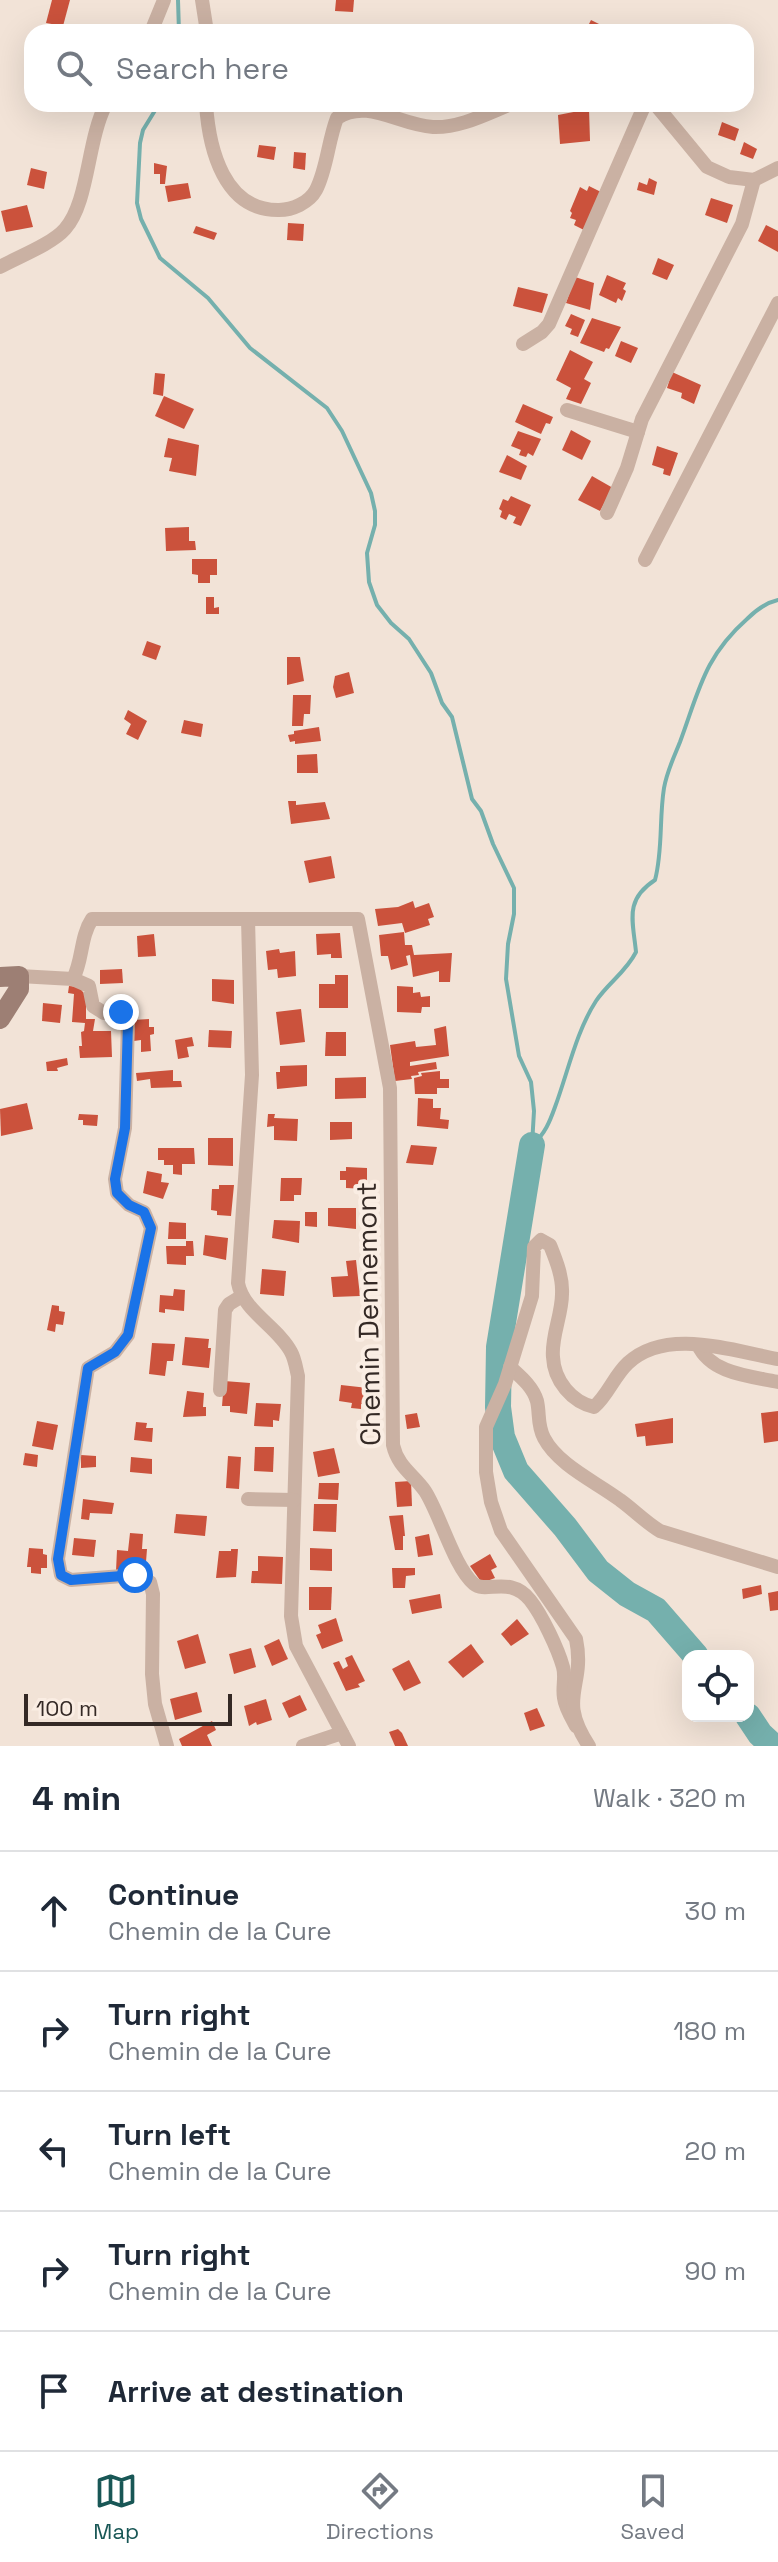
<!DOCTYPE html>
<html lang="en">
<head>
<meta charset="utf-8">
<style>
	body { margin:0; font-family:"Space Grotesk",sans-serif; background:#f6f6f7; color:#1f2937 }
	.controls { position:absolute; right:24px; bottom:24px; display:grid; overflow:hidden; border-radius:16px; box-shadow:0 8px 32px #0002 }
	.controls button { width:72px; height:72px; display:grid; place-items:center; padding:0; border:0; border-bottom:2px solid #e0e1e3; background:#fff; color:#1f2937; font:40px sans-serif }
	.scale { position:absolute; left:24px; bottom:20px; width:208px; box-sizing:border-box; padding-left:8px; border:4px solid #342925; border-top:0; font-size:22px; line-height:28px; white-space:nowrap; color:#342925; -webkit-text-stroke:6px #faede3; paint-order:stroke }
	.stop { position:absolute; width:24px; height:24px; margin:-18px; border:6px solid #1a73e8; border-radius:50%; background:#fff }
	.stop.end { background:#1a73e8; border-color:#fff; box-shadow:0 2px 8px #0008 }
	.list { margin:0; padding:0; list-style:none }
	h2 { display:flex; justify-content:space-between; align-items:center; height:104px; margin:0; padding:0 32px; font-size:34px }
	h2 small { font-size:26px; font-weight:400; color:#747a83 }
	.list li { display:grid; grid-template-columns:52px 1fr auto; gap:24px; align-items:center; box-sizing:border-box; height:120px; padding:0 32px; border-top:2px solid #e0e1e3 }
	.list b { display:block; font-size:30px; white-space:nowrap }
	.list p { margin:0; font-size:26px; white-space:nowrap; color:#747a83 }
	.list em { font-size:26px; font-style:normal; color:#747a83 }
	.icon { flex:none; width:44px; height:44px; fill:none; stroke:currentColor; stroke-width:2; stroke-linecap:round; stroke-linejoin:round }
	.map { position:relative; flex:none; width:778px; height:1746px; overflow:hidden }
	.search { position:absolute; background:#fff; box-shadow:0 8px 32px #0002; left:24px; right:24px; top:24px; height:88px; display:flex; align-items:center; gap:20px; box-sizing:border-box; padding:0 28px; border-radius:24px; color:#747a83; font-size:30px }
	.sheet { height:704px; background:#fff }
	nav { display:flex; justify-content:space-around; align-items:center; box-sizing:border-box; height:112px; border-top:2px solid #e0e1e3; background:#fff; font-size:22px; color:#747a83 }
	nav a { display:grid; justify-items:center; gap:4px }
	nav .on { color:#195756 }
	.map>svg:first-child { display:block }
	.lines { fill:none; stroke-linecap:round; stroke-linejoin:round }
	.stream { stroke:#75b0ad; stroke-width:4 }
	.river { stroke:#75b0ad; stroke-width:26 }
	.building { fill:#cb523c }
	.street { stroke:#cab1a3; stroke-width:14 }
	.secondary { stroke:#9d7f74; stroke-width:20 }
	.route { stroke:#1a73e8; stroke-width:10 }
	.labels { text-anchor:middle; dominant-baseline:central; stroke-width:8; stroke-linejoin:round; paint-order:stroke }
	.street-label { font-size:28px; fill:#342925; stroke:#faede3 }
</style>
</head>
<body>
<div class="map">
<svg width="778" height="1746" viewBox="0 0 778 1746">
	<rect width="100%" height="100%" fill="#f2e3d7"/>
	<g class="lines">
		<!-- stream -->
		<g class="stream">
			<polyline points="178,0 179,32"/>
			<polyline points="159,104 143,130 140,143 137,203 141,219 160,258 208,298 250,348 327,408 342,431 371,493 375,511 375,525 367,553 369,582 377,605 391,623 409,639 431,673 442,703 452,717 472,799 481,811 493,844 514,888 514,914 508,944 506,979 519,1056 531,1082 534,1111 532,1145"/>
			<path d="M533,1144C545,1134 550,1121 555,1107C568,1072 576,1032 596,1001C608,983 626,972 636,952C633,921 624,900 655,880C663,850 659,819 664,788C667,771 674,757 680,742C699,691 704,657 747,619C756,610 765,603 778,600"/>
		</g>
		<!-- river -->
		<g class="river">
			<polyline points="532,1145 499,1347 498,1407 502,1437 516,1471 565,1527 598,1571 627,1594 656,1610 696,1656"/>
			<polyline points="748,1716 760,1734 773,1746"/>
		</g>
	</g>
	<!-- building -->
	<g class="building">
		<polygon points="52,0 70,0 63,26 46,23"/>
		<polygon points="336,0 354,0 353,12 335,11"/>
		<polygon points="591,20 615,32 585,32"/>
		<polygon points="589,109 590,141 560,144 558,115"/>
		<polygon points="722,122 739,129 735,141 718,135"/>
		<polygon points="744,142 757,149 753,159 740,154"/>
		<polygon points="259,145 276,147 274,160 257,157"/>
		<polygon points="294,152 306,153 305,170 293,168"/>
		<polygon points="154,163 167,166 165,184 160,184 160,174 154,174"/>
		<polygon points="31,168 47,172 44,189 27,185"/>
		<polygon points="649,178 657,182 654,195 637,190 639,182 647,185"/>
		<polygon points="188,183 191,198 168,202 165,186"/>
		<polygon points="589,186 601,192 586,231 574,225 576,220 570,218 572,213 570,211 580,187 587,191"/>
		<polygon points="711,198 733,205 727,223 705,215"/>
		<polygon points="27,205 33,227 6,232 1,211"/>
		<polygon points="288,223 304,224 303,241 287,240"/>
		<polygon points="766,225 778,231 778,252 758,241"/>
		<polygon points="196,226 217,233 214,240 193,233"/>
		<polygon points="658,258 674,265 667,280 652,274"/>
		<polygon points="607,275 626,283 623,289 626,291 622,301 618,298 616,303 599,295"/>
		<polygon points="575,277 594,283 590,310 566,303"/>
		<polygon points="518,287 548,294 542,313 513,306"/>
		<polygon points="571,314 585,320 578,337 570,334 572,329 565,326"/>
		<polygon points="592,318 621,327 609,349 606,348 604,352 580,343"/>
		<polygon points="621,341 638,348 631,363 615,356"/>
		<polygon points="570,350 593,362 584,379 591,383 581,404 566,399 571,388 556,380"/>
		<polygon points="672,372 701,385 694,404 681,398 682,393 667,388"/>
		<polygon points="155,373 165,374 163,396 153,394"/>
		<polygon points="164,396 194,409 184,429 155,416"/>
		<polygon points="523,404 553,417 550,424 546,423 541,434 515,422"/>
		<polygon points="571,430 591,441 582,460 562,450"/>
		<polygon points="518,431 541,439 533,456 528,453 526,457 519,455 521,450 511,446"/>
		<polygon points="168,438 199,445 196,476 169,471 172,458 164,457"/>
		<polygon points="657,446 678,453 670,476 663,474 664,469 652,465"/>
		<polygon points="507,455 527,466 521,480 499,472"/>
		<polygon points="592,476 613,488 600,511 578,500"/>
		<polygon points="511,496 531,505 521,526 513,523 516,517 509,514 506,520 500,517 502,511 499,509 503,499 508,501"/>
		<polygon points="189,527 189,541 195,541 196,550 166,551 165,528"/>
		<polygon points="192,559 217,559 217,575 210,575 210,583 198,583 198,575 192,574"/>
		<polygon points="206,597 214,597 214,608 219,607 219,614 206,614"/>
		<polygon points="147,641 161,646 156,660 142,655"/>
		<polygon points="287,657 300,657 304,681 287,685"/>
		<polygon points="349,672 354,693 336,698 333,687 335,676"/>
		<polygon points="293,695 311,695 310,714 304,714 303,726 292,726"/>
		<polygon points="128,710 147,721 138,740 126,734 131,724 124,719"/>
		<polygon points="184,720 203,724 201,737 181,733"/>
		<polygon points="319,727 321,741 295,744 295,741 290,742 288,735 294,734 294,731"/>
		<polygon points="317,754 318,773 297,773 297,755"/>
		<polygon points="288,801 296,801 296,805 325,802 330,819 291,824"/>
		<polygon points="331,856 335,878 309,883 304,861"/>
		<polygon points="413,901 415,908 429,903 434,917 428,919 430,925 405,933 402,923 378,926 375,909 398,907"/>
		<polygon points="404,932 405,945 412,945 414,955 452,953 450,982 439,982 439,971 413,977 410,955 406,956 408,965 391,970 388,956 381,956 379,935"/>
		<polygon points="340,933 342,958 331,958 331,954 317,955 316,934"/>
		<polygon points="154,934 156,956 138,957 137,936"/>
		<polygon points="279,949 280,953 295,951 296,976 278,978 277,969 268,970 266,951"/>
		<polygon points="122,969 123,983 100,984 100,970"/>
		<polygon points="335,975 348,975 348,1008 319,1008 319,984 335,984"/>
		<polygon points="212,979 234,980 234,1004 212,1001"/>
		<polygon points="69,986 79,987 86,996 86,1019 95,1019 93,1031 111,1031 112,1057 80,1058 79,1046 82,1046 81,1032 84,1031 85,1023 72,1022 74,994 68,993"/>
		<polygon points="397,986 413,987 413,993 420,992 421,997 430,996 430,1007 422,1007 421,1013 397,1012"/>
		<polygon points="43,1003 62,1005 60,1023 42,1021"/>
		<polygon points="301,1009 305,1042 280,1045 276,1012"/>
		<polygon points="149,1019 149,1027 154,1027 154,1034 150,1035 151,1051 141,1052 141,1040 134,1041 133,1020"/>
		<polygon points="446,1026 449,1056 410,1062 410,1066 436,1062 437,1069 418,1072 419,1075 411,1076 412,1079 395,1081 390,1045 415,1041 416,1047 436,1045 434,1029"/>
		<polygon points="209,1030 232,1031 231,1048 208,1047"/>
		<polygon points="326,1032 346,1032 346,1056 325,1056"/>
		<polygon points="192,1037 194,1046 187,1047 189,1057 178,1059 175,1040"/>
		<polygon points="67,1058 68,1065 57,1068 58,1071 47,1071 46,1062"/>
		<polygon points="307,1065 307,1086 277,1089 276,1072 280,1072 280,1066"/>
		<polygon points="173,1070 173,1081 181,1081 182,1087 151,1088 150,1079 137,1081 136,1073"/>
		<polygon points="440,1071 440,1079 449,1079 449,1088 437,1088 437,1094 415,1094 414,1078 422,1076 421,1073"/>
		<polygon points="366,1077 366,1098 335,1099 335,1078"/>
		<polygon points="418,1098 433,1099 433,1108 441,1108 440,1119 449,1120 448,1129 417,1126"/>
		<polygon points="27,1103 33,1129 1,1136 0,1109"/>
		<polygon points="79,1114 98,1115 97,1126 83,1125 83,1120 78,1120"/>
		<polygon points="268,1114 275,1114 274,1118 298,1119 297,1141 274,1140 274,1126 267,1127"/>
		<polygon points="330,1122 352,1122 352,1139 330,1140"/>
		<polygon points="208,1138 233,1138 233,1166 208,1165"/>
		<polygon points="411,1145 437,1147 433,1165 406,1163"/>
		<polygon points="158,1148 194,1148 195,1164 182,1164 182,1175 173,1174 173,1165 164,1165 164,1160 158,1160"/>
		<polygon points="346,1167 367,1168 367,1189 346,1188 346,1180 340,1180 340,1171 346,1171"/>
		<polygon points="147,1171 162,1174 161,1182 169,1183 163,1199 143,1193"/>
		<polygon points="281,1178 302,1178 301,1195 294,1195 294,1201 280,1201"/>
		<polygon points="219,1185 234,1185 231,1216 217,1215 217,1211 211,1210 212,1189 219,1189"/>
		<polygon points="328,1208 356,1208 356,1229 328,1226"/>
		<polygon points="305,1212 317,1212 317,1227 305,1226"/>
		<polygon points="274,1220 300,1221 299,1243 272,1238"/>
		<polygon points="169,1222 186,1223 186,1239 168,1239"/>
		<polygon points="205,1235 228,1238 226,1260 203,1255"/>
		<polygon points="186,1241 193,1241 194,1256 186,1256 186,1265 167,1264 166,1246 186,1246"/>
		<polygon points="356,1260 360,1296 333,1297 331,1277 348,1276 346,1261"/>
		<polygon points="262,1269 286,1271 284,1296 260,1294"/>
		<polygon points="174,1289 185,1290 184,1311 165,1309 165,1313 159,1312 160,1295 173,1296"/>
		<polygon points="52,1305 59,1306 59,1311 65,1312 63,1325 56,1324 55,1332 47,1330"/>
		<polygon points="185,1337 209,1339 208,1348 211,1348 209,1368 182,1365"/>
		<polygon points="152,1343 175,1344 173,1361 167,1361 165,1376 149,1374"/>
		<polygon points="224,1381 250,1383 247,1414 230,1412 230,1406 222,1406"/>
		<polygon points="341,1385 377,1389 375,1406 361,1404 361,1409 351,1408 352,1403 339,1401"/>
		<polygon points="187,1391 204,1393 203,1407 206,1407 206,1416 183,1417"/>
		<polygon points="256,1403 281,1404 279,1421 273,1420 273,1427 254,1426"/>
		<polygon points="778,1411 778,1441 764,1443 761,1413"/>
		<polygon points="417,1413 420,1427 407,1429 405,1415"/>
		<polygon points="673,1418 673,1443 646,1446 645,1436 637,1437 635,1424"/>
		<polygon points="37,1421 58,1425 53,1450 32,1446"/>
		<polygon points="136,1422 147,1423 146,1428 153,1428 152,1442 134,1440"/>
		<polygon points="255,1447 274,1447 273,1472 254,1471"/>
		<polygon points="334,1448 340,1473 318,1477 313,1452"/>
		<polygon points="25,1453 38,1455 37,1467 23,1465"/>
		<polygon points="81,1455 96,1456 96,1467 81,1468"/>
		<polygon points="228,1456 241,1457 239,1489 226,1488"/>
		<polygon points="131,1457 152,1459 152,1474 130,1472"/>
		<polygon points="411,1481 412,1506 397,1507 395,1482"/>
		<polygon points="319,1483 339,1483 338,1500 318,1499"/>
		<polygon points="83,1499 114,1503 112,1514 90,1513 89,1520 81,1519"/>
		<polygon points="314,1504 337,1504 336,1532 313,1531"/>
		<polygon points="176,1514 207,1516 205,1536 174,1533"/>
		<polygon points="403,1515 405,1536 403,1536 403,1550 395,1550 389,1516"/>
		<polygon points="130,1533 143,1534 142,1549 147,1549 146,1562 129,1561 128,1572 116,1571 117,1550 128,1551"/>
		<polygon points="429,1534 433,1555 418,1557 415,1537"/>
		<polygon points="74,1538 96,1540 94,1557 72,1555"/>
		<polygon points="29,1548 43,1549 43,1554 47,1555 47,1568 41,1568 41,1574 31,1573 31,1567 27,1567"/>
		<polygon points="310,1548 332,1549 332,1571 310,1570"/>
		<polygon points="231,1549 238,1549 236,1577 216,1578 219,1551 231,1551"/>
		<polygon points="490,1554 497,1567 491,1570 495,1578 482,1583 470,1566"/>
		<polygon points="258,1556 283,1557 282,1584 251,1583 252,1571 258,1571"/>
		<polygon points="392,1568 415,1568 415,1575 406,1576 405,1588 393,1588"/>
		<polygon points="761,1585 762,1594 743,1599 742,1589"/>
		<polygon points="309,1587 332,1587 331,1610 309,1610"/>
		<polygon points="778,1591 778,1610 770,1611 768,1593"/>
		<polygon points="440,1594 442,1608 412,1614 409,1600"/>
		<polygon points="336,1618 343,1641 322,1649 316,1635 321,1633 318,1625"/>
		<polygon points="517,1619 529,1634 511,1646 501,1634"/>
		<polygon points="198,1634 206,1663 185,1669 177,1641"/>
		<polygon points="279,1639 288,1659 272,1666 264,1646"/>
		<polygon points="471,1644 484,1662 463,1678 448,1662"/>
		<polygon points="251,1648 256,1667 234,1674 229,1654"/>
		<polygon points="352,1655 365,1681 358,1684 360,1687 346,1691 333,1663 339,1661 343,1669 348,1666 345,1658"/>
		<polygon points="409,1660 421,1683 404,1691 392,1669"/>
		<polygon points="197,1692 202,1712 175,1720 170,1699"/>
		<polygon points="300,1695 307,1710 289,1718 282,1703"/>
		<polygon points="266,1699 272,1720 257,1725 256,1722 249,1726 244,1706"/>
		<polygon points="537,1708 545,1726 530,1731 524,1713"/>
		<polygon points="212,1721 216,1730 207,1735 212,1746 182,1746 179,1739"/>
		<polygon points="398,1729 402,1733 408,1746 395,1746 389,1732"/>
	</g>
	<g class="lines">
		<!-- street -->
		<g class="street">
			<polyline points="202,0 207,32"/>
			<polyline points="151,32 164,0"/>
			<path d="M206,104C209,149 224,211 279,210C292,210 309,203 316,190C327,169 328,141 337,118C368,98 398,125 433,127C460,128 486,114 511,104"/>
			<polyline points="655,104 707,167 729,177 754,180 778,168"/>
			<path d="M0,267C18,257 52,244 65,229C89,202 87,140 106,104"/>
			<polyline points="523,344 542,332 549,324 645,104"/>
			<polyline points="567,410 638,432 642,419 742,224 754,180"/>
			<polyline points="607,513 627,468 638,432"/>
			<polyline points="645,560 778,303"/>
			<path d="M248,919L252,1075L238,1283C243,1311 278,1327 291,1352C295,1359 296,1368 298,1376L291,1616L296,1646L349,1746"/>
			<polyline points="19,976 73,979 89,986 93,1006 104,1013 121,1012 128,1022 125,1128 115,1179 117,1193 129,1205 144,1212 151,1228 128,1335 115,1352 88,1368 58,1559 61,1575 71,1580 135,1575 150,1582 153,1594 152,1674 155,1704 167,1746"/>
			<path d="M73,979C83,960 80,937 92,919H358L390,1088L393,1445C398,1467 413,1474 425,1491C440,1514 454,1567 474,1584C486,1594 510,1575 530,1600C542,1615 558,1649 563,1667C566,1677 562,1687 564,1698C565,1707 571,1717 576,1726"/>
			<path d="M698,1345C711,1374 750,1376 778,1382"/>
			<path d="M510,1367C521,1377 533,1387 537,1401C540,1414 537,1425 544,1438C558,1465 596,1482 620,1500C634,1510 645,1522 660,1531L778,1567"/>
			<polyline points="220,1390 225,1310 229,1304 242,1296"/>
			<polyline points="248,1499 294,1500"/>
			<polyline points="303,1746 342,1733"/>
			<path d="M589,1746C556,1696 586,1688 576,1639L501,1531L491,1502L486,1472V1427L505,1384L532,1296L534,1247L541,1240L550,1245C556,1260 563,1277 562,1294C562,1315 551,1337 553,1357C554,1381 572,1402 594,1407C608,1395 614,1376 628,1363C667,1327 732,1351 778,1359"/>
		</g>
		<!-- secondary -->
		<polyline class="secondary" points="0,977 19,976 19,989 0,1019"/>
	</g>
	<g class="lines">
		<!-- route -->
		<polyline class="route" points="121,1012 128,1022 125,1128 115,1179 117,1193 129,1205 144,1212 151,1228 128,1335 115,1352 88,1368 58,1559 61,1575 71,1580 135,1575"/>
	</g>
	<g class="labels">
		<!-- street labels -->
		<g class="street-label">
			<text transform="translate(368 1314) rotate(-91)">Chemin Dennemont</text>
		</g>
	</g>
</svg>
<div class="controls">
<button><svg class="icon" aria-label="locate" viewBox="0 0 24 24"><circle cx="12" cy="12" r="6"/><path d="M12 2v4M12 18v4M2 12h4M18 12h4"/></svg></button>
</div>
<div class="scale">100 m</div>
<div class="stop" style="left:135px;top:1575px"></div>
<div class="stop end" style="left:121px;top:1012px"></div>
<div class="search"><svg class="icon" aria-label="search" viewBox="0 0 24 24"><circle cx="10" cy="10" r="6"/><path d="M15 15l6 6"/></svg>Search here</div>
</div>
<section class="sheet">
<h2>4 min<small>Walk · 320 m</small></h2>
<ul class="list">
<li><svg class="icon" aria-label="ahead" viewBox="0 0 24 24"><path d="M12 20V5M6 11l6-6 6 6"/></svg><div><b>Continue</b><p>Chemin de la Cure</p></div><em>30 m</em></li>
<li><svg class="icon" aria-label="right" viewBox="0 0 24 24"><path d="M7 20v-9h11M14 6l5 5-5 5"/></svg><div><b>Turn right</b><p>Chemin de la Cure</p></div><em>180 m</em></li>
<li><svg class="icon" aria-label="left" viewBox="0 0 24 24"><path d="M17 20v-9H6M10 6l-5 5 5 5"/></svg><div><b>Turn left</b><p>Chemin de la Cure</p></div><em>20 m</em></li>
<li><svg class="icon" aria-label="right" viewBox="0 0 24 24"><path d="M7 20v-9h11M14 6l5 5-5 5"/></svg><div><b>Turn right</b><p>Chemin de la Cure</p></div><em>90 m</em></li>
<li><svg class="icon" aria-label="arrive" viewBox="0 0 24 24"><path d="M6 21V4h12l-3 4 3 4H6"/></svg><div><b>Arrive at destination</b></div></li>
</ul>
</section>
<nav>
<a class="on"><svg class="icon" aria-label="map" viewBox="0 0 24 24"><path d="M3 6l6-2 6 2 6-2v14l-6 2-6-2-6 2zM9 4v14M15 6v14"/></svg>Map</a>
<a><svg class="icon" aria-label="directions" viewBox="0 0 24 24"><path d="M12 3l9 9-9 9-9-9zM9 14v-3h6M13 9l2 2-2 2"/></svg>Directions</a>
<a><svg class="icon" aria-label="saved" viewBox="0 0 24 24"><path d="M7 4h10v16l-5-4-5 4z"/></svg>Saved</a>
</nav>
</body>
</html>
